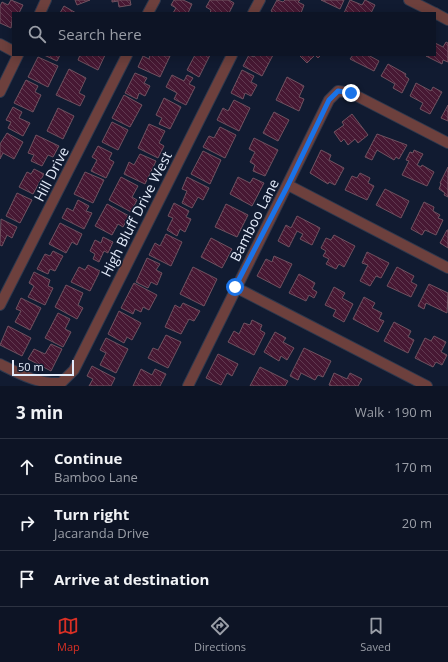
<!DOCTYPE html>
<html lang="en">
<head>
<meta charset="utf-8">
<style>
	body { margin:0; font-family:"Open Sans",sans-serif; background:#161d2d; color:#f1f3f6 }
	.scale { position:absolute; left:12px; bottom:10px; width:62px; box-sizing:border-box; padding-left:4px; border:2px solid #e3ebfa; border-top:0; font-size:11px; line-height:14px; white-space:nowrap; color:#e3ebfa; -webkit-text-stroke:3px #111b31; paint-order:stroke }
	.stop { position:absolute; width:12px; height:12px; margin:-9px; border:3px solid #1a73e8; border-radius:50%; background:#fff }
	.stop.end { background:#1a73e8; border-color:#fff; box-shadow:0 1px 4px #0008 }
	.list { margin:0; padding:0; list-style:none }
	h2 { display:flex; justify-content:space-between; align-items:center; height:52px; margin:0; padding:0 16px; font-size:17px }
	h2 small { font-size:13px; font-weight:400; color:#9a9ea7 }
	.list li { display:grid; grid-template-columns:26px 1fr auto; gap:12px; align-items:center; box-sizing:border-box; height:56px; padding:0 16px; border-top:1px solid #2d3342 }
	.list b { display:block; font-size:15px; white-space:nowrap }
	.list p { margin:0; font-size:13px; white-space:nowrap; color:#9a9ea7 }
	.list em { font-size:13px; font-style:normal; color:#9a9ea7 }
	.icon { flex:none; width:22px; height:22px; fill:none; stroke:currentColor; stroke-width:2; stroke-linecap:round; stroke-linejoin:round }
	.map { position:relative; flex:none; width:448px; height:386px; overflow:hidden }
	.search { position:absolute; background:#0d1425; box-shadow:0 2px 10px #0003; left:12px; right:12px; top:12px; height:44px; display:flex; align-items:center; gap:10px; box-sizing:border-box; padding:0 14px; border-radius:0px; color:#9a9ea7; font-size:15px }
	.sheet { height:220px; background:#0d1425 }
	nav { display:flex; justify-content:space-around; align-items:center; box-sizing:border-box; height:56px; border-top:1px solid #2d3342; background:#0d1425; font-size:11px; color:#9a9ea7 }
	nav a { display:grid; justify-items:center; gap:2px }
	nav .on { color:#d93025 }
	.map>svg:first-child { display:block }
	.building { fill:url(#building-back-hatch); stroke:#705260 }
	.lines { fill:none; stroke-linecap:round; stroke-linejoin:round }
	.minor-casing { stroke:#2e384d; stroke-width:12 }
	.minor { stroke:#6d403d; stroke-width:10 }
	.route { stroke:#1a73e8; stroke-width:5 }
	.labels { text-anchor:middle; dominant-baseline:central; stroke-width:3.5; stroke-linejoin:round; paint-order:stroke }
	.street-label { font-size:14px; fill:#e3ebfa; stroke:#111b31 }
</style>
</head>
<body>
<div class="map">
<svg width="448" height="386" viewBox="0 0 448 386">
	<defs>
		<pattern id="building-back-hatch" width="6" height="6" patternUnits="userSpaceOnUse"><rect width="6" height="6" fill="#471833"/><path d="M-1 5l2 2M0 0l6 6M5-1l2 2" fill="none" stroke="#613a51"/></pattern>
	</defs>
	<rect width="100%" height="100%" fill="#111b31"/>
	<!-- building -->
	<g class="building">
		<polygon points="11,0 23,5 19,13 13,13 11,28 0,23 0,6 2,2 8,5"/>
		<polygon points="75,0 90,0 77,5"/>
		<polygon points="112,0 130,0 131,5 119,7 118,1 112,2"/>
		<polygon points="174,0 183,0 192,4 188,13 173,13 176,8 171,5"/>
		<polygon points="210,0 229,0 234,3 229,13 210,13 211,10 206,7"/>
		<polygon points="277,0 283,2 285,0 300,0 298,2 304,5 301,13 274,13 271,11"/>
		<polygon points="321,0 344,0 340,9"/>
		<polygon points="350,0 362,5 365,0 375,5 371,13 344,13"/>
		<polygon points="64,6 76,13 60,13"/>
		<polygon points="446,42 448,43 448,62 443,60 442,64 426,56 435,55 435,43 443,47"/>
		<polygon points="44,55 60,55 57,61"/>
		<polygon points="80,55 105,55 98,70 78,60"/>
		<polygon points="150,55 170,56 160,77 138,67 143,56 149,59"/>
		<polygon points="195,55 210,55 199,77 187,70"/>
		<polygon points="249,55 254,57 255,55 273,55 262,76 243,66"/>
		<polygon points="299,55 321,55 318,58 315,55 307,63"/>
		<polygon points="353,55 368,55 379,61 374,71 350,59"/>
		<polygon points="38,57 58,66 48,87 28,77"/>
		<polygon points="388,64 406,74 405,76 409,79 402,93 393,88 395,84 381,76"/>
		<polygon points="69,69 86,78 79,93 85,96 80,106 56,95"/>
		<polygon points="242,70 254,76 251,82 257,85 251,96 245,93 243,99 231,93"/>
		<polygon points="135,73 147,78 144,83 150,86 145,96 139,93 137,99 125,93"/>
		<polygon points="172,75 184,81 187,75 193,78 189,84 195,87 186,105 174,99 177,93 166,87"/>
		<polygon points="287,77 304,86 299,97 304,99 299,111 276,100"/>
		<polygon points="26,80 38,86 35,92 41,95 33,112 14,103"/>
		<polygon points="416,83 431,91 433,87 442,92 430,114 420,109 423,103 410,96"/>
		<polygon points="124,95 142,105 130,127 112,118"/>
		<polygon points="164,98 181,107 170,129 159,124 162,118 156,115"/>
		<polygon points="234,100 250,108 239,131 217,120 223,108 228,111"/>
		<polygon points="448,105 448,121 441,118"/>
		<polygon points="13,107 22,112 19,118 30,123 23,136 8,128 11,122 6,120"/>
		<polygon points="58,108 74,116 63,139 47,131"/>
		<polygon points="274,112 289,120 278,141 263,133"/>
		<polygon points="352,114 368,135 358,143 355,139 348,145 344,139 341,142 334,132 344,125 342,122"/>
		<polygon points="112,122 128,130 118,150 102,142"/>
		<polygon points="149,124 165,131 159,143 164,146 158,158 138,148"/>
		<polygon points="220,127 236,135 225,158 203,147 209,136 214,138"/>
		<polygon points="7,133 23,142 14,159 3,153 0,159 0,144"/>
		<polygon points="377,134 407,145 399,159 396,157 394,160 377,150 372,160 365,157"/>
		<polygon points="36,135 59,146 53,157 48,155 42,166 31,161 34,155 28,153"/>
		<polygon points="254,138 278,150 265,176 253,171 255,165 250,162 255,152 249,149"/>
		<polygon points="98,146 112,153 109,159 114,162 106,178 91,171 97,160 92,157"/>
		<polygon points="321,150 331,155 329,160 344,168 335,185 329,182 328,184 310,173"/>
		<polygon points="414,150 423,154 417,165 421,167 422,165 434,172 427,186 402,175 409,161 406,160 410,152 413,153"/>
		<polygon points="203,151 221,160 210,184 191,174"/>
		<polygon points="140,154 156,161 145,184 124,174 129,162 134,165"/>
		<polygon points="448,167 448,197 444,195 445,193 439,189 441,184 440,183"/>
		<polygon points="34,169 44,174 33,194 19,187 27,172 31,174"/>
		<polygon points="85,172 104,180 93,203 74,194"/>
		<polygon points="360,173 370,178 368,183 374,186 367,200 345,190 352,176 357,178"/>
		<polygon points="121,177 138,186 132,197 137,200 131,212 109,200"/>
		<polygon points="187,177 209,188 203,200 198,197 192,208 182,203 187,191 182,189"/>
		<polygon points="238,177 250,183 253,178 264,183 252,206 230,194"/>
		<polygon points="385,189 409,201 401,218 376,205"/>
		<polygon points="17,193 32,200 20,223 6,216"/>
		<polygon points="78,200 89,206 86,211 92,213 84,229 62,218 67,208 73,211"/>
		<polygon points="424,202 434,207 433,211 440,215 438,218 443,220 436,235 425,230 422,235 411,229"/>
		<polygon points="174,203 189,211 186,217 191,219 185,232 180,229 177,236 167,230 173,218 168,216"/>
		<polygon points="107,204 129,216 123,227 118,224 112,235 95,226"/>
		<polygon points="226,204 248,215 237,237 215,227"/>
		<polygon points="297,216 320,228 312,245 300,239 303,234 297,231 289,247 278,241 286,225 291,228"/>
		<polygon points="1,219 17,227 12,238 7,235 2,246 0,245"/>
		<polygon points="60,223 82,234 77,245 72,242 66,253 49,244"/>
		<polygon points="447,230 448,230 448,248 440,243"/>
		<polygon points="166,234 182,242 171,266 149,255 155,243 160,246"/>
		<polygon points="334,235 355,246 344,267 339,264 336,269 326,264 329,259 323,256 326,251 321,248 326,238 331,240"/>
		<polygon points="103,237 113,242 108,253 104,251 99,262 93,259 95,254 90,251 95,240 101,243"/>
		<polygon points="211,238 232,249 222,268 201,257"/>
		<polygon points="53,251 63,256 55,271 50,269 48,274 37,269 45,254 50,256"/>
		<polygon points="367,252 389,263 381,278 376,276 370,286 360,281 368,265 362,263"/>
		<polygon points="274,256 292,264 280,288 257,276 266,259 272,262"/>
		<polygon points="147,258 160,264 156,270 162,273 157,285 151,282 148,288 136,282"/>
		<polygon points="88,265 100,271 90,291 71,282 79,267 85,270"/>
		<polygon points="193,267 217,279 204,306 180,294"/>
		<polygon points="397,267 414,276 411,282 417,285 411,297 387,286"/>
		<polygon points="34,272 50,280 48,286 53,288 45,305 28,297 34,286 29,283"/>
		<polygon points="299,274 315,283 312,289 317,292 314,298 309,295 306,301 289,293"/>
		<polygon points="134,283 157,295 149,310 143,307 141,312 135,309 133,314 121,308"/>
		<polygon points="429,284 448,293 447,313 426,303 424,309 418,306"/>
		<polygon points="66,285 83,293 78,305 83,308 77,319 55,307"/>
		<polygon points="334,287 345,293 342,298 353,304 344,322 333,316 336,310 325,305"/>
		<polygon points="364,297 375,303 372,308 382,313 379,319 384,321 378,332 353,319"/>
		<polygon points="21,298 41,308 30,330 15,322 21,311 16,309"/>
		<polygon points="183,303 200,311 194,321 189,319 181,334 165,327 175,305 180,308"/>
		<polygon points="119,311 141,323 132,340 127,337 124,343 108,334"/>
		<polygon points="58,313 70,319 65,329 71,332 63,347 45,338"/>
		<polygon points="252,320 262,325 260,330 265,333 254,355 228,342 234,331 239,334 244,323 250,325"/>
		<polygon points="394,322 411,331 408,337 414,340 408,353 384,341"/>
		<polygon points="8,326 31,338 22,356 0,345"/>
		<polygon points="275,332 286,338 283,342 294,348 287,360 281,356 279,361 264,352"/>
		<polygon points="166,335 181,342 168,368 148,358 153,348 158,350"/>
		<polygon points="434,336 446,342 441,352 447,355 442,365 436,362 433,367 415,358 425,338 431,341"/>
		<polygon points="106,338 128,349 116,373 100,365 106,353 100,350"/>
		<polygon points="51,344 62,349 51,371 28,359 34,349 45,354"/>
		<polygon points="304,348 331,361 323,377 318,375 315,380 301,373 298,380 290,376"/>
		<polygon points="218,354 238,364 232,376 227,373 221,385 206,378"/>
		<polygon points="92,366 115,378 111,386 89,386 93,379 87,376"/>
		<polygon points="260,367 288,381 285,386 250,386"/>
		<polygon points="141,369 152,375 155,369 166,374 160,386 133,386"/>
		<polygon points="334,373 347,379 350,373 362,379 358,386 331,386 329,385"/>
	</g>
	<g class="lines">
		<!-- minor casing -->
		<g class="minor-casing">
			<g id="minor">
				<polyline points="409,0 435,13"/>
				<polyline points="40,13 46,0"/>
				<polyline points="148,13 155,0"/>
				<polyline points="253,13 260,0"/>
				<polyline points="435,13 448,20"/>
				<polyline points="0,44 13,51"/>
				<polyline points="0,92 18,55"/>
				<polyline points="288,185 448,268"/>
				<polyline points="235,287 427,386"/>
				<polyline points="0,305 127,55"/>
				<path d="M0,364C20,374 37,384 61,383L74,370L232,55"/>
				<polyline points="188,386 329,100 338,91 351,93 448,143"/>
			</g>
		</g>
		<!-- minor -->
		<use href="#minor" class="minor"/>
	</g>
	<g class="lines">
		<!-- route -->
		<polyline class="route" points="235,287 288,185 329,100 338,91 351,93"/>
	</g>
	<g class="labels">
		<!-- street labels -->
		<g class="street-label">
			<text transform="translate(51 174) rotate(-63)">Hill Drive</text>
			<text transform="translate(136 214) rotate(-63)">High Bluff Drive West</text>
			<text transform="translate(254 220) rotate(-63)">Bamboo Lane</text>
		</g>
	</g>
</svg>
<div class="scale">50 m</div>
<div class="stop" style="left:235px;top:287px"></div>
<div class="stop end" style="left:351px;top:93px"></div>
<div class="search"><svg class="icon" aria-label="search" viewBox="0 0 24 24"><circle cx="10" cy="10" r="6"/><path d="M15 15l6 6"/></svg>Search here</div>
</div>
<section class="sheet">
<h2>3 min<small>Walk · 190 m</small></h2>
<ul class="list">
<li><svg class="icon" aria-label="ahead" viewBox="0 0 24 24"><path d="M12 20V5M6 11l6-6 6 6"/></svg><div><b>Continue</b><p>Bamboo Lane</p></div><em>170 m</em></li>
<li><svg class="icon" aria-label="right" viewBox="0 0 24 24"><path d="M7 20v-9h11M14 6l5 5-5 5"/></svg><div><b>Turn right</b><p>Jacaranda Drive</p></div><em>20 m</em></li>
<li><svg class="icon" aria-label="arrive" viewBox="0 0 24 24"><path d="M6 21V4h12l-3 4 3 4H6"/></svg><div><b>Arrive at destination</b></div></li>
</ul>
</section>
<nav>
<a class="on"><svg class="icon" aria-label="map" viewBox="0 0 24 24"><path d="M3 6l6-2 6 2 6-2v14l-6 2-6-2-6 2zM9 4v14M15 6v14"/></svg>Map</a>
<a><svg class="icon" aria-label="directions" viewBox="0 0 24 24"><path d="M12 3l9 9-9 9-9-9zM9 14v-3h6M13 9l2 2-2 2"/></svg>Directions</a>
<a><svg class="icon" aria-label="saved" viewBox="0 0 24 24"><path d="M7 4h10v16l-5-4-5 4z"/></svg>Saved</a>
</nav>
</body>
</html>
